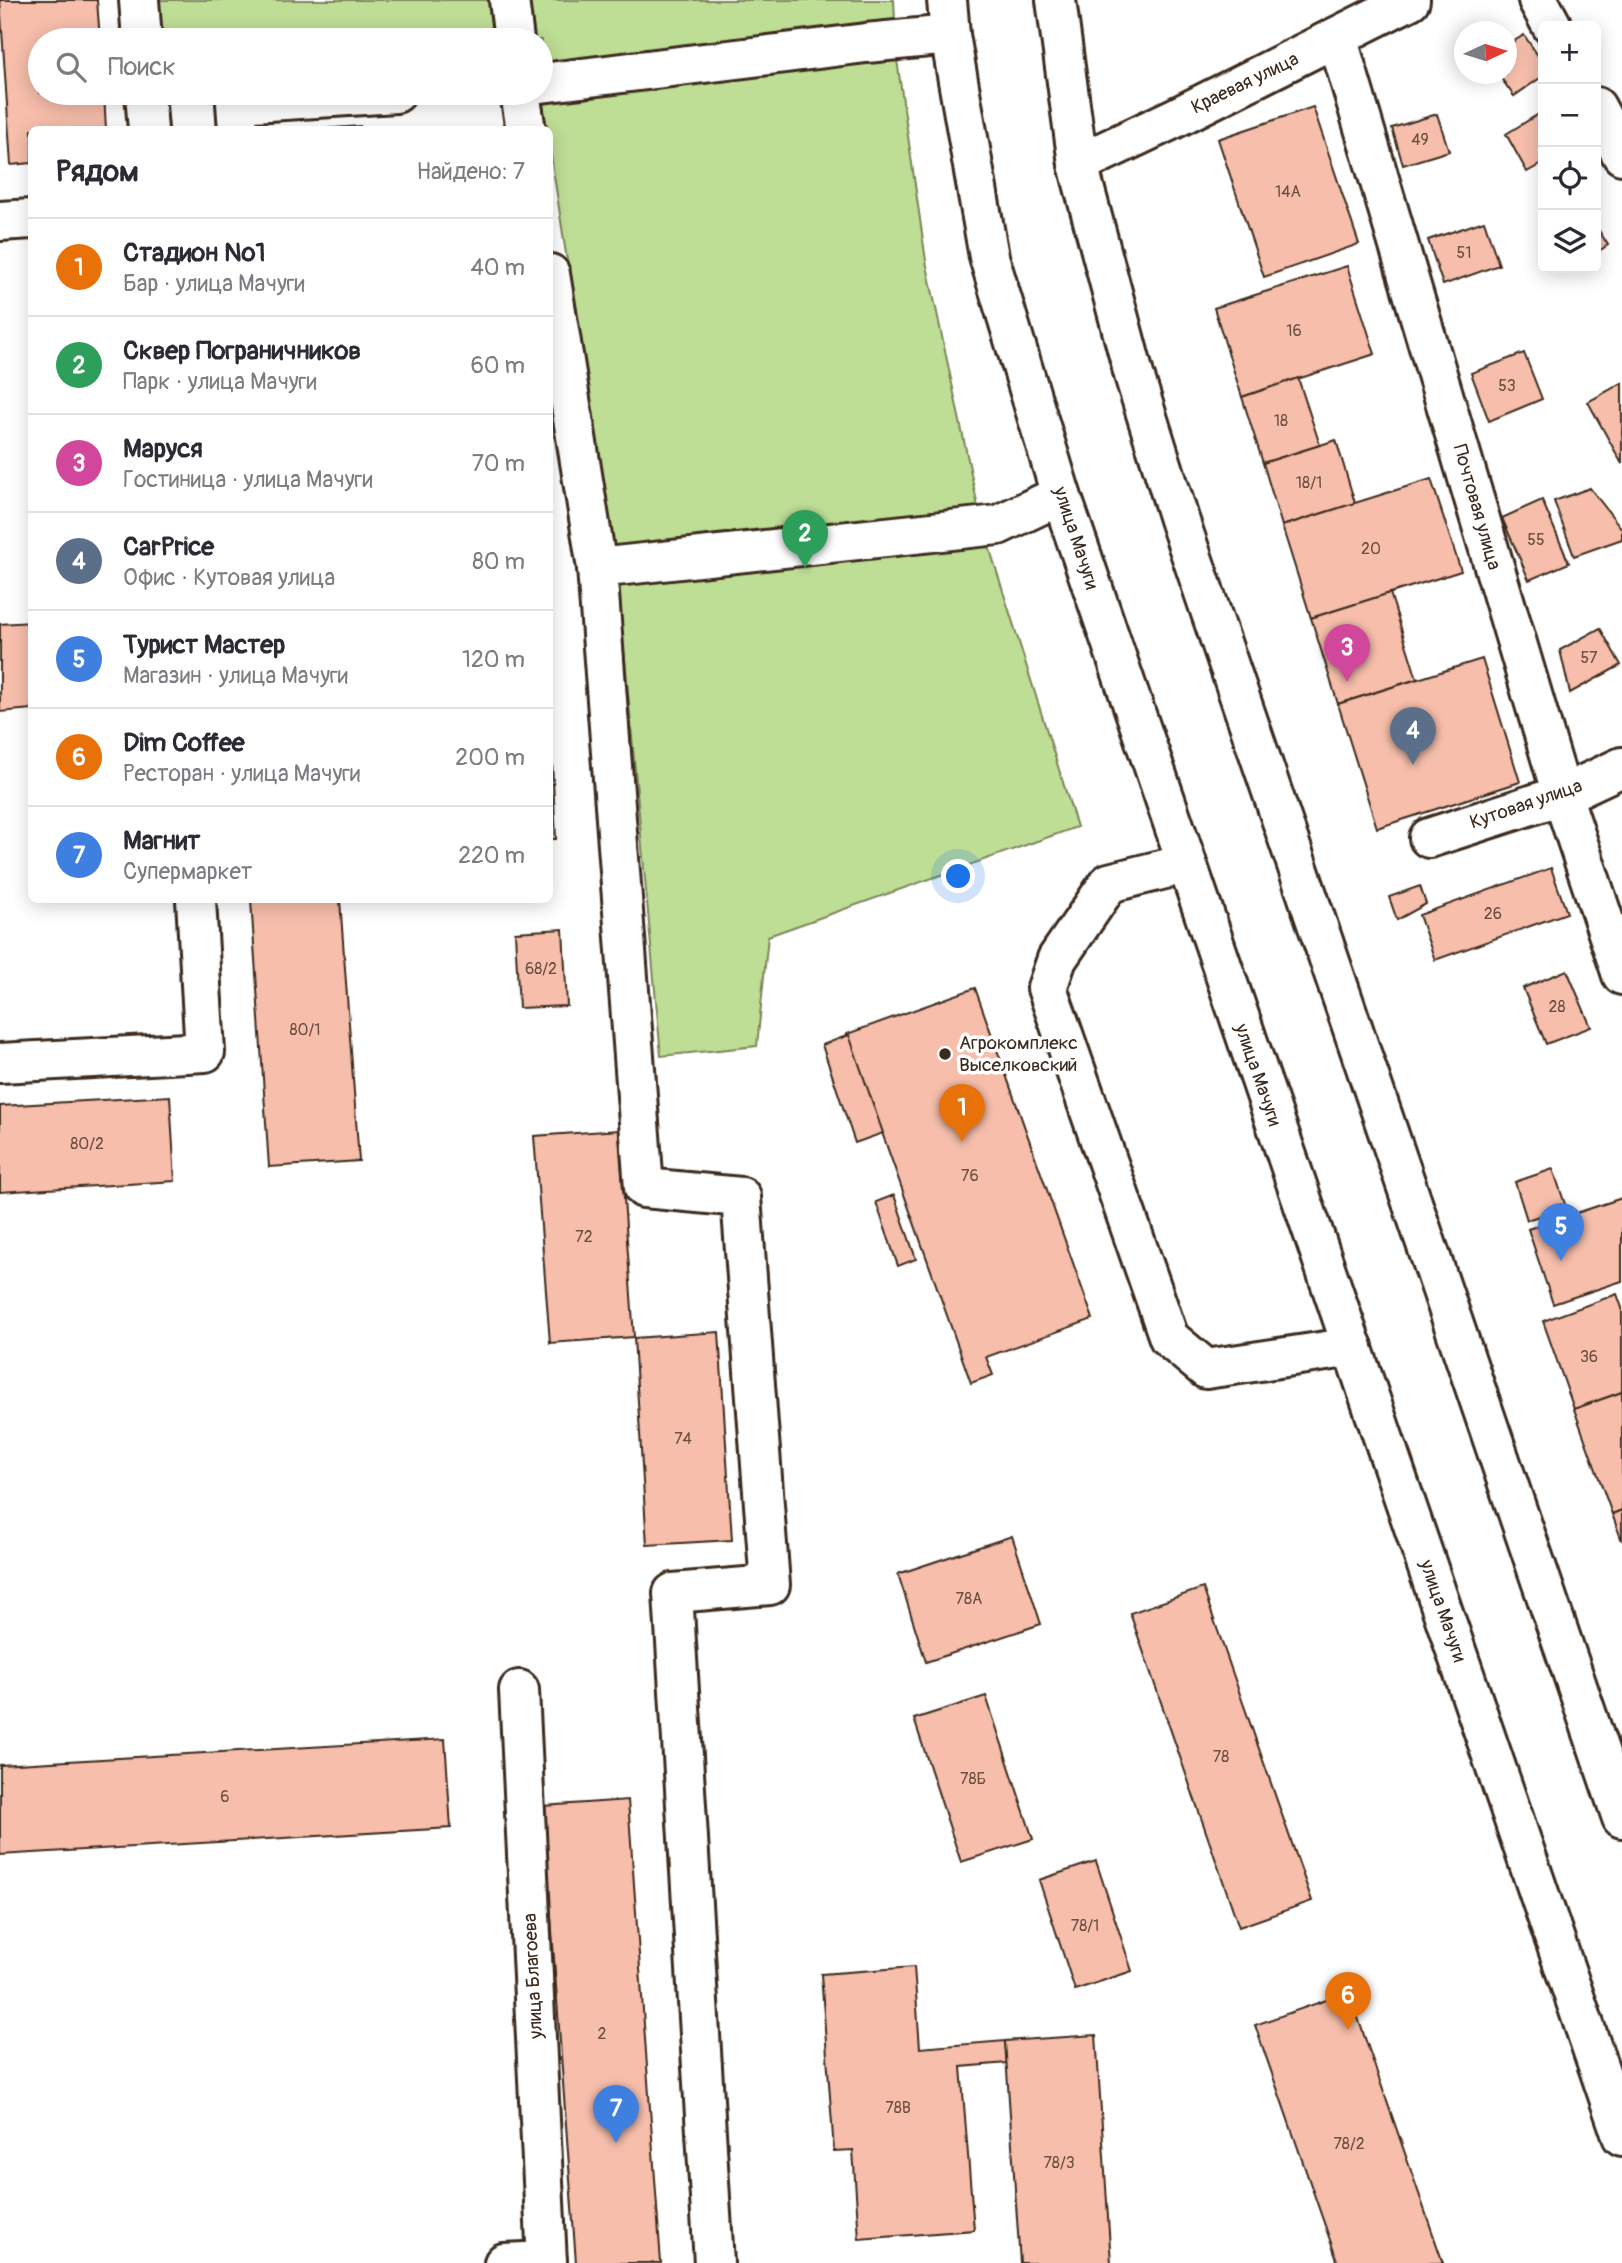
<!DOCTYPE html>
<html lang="ru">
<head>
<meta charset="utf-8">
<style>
	body { margin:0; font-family:Pangolin,sans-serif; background:#f7f7f7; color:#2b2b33 }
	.controls { position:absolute; right:21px; top:21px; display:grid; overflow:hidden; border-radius:10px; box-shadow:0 4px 18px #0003 }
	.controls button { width:63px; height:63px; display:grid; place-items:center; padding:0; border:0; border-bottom:2px solid #e1e1e2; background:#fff; color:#2b2b33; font:35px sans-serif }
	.compass { position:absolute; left:1454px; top:21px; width:63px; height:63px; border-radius:50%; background:#fff; box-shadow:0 4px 18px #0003; rotate:86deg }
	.you { position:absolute; left:959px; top:877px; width:24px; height:24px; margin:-18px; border:5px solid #fff; border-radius:50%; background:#1a73e8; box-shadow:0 0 0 10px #1a73e833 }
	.badge { display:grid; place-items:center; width:46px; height:46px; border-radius:50%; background:#b45309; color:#fff; font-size:23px; font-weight:700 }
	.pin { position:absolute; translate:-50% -58px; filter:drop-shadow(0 2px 4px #0008) }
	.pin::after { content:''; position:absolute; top:37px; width:24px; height:21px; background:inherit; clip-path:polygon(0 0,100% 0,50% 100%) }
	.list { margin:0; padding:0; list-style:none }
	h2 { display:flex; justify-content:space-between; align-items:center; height:91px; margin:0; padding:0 28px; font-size:30px }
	h2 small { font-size:23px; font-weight:400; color:#7c7c81 }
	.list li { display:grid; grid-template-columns:46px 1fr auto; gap:21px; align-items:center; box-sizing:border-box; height:98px; padding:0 28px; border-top:2px solid #e1e1e2 }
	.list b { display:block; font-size:26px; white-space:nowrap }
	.list p { margin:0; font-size:23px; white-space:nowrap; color:#7c7c81 }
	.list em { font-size:23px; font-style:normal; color:#7c7c81 }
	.icon { flex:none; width:38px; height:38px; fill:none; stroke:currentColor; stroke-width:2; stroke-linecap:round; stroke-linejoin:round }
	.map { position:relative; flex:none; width:1622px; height:2263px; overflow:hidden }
	.search { position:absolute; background:#fff; box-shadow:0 4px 18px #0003; left:28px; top:28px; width:525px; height:77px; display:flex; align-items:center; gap:18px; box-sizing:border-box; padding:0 24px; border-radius:38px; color:#7c7c81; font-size:26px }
	.panel { position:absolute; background:#fff; box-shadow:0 4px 18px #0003; left:28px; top:126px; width:525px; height:777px; border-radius:10px }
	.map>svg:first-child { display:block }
	.green { fill:#bedd95; stroke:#7c845a; stroke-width:2 }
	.building { fill:#f6beab; stroke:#3b2a1e; stroke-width:2 }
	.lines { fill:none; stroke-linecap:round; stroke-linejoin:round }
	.minor-casing { stroke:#3b2a1e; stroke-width:44 }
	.major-casing { stroke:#3b2a1e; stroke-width:44 }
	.minor { stroke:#fff; stroke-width:38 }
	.major { stroke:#fff; stroke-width:38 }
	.poi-dot { fill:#3b2a1e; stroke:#fff; stroke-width:2.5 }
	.labels { text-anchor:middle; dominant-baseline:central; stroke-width:7; stroke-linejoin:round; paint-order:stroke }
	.number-label { font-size:16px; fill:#6a4f41 }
	.street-label { font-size:19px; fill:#3b2a1e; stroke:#fff }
	.poi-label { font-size:19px; fill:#3b2a1e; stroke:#fff; text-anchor:start }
</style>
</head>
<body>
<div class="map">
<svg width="1622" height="2263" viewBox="0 0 1622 2263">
	<rect width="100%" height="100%" fill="#fff"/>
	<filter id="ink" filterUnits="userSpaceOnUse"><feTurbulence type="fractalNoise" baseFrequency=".0143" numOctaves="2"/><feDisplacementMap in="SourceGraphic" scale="14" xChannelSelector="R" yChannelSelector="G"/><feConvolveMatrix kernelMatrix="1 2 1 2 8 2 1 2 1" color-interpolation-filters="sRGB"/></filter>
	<g filter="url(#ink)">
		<!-- green -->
		<polygon class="green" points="156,0 894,0 897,60 926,261 981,521 1077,827 768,936 757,1046 661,1056 621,615 550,149 550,130 546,129 541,93 541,40 159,40"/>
		<!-- building -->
		<g class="building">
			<polygon points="0,0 97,0 100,40 40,40 40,93 104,93 106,130 32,130 32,163 11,165"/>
			<polygon points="1524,35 1543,63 1543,76 1514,96 1498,74 1506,74 1506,46"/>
			<polygon points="1313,107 1359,244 1264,277 1218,139"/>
			<polygon points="1542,112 1543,163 1527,172 1506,134"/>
			<polygon points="1437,114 1449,151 1403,165 1392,128"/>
			<polygon points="360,126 360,130 307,130"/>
			<polygon points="1484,221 1499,265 1443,285 1428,240"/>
			<polygon points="1596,226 1608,245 1596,253"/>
			<polygon points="1347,266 1375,354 1242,397 1214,308"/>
			<polygon points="1524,353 1542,399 1489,421 1471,373"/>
			<polygon points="1298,378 1320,445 1263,463 1242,397"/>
			<polygon points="1622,383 1622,464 1588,402"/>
			<polygon points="1336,440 1355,503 1282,526 1263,463"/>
			<polygon points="1431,479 1461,571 1311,618 1282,526"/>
			<polygon points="1590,488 1622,529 1622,539 1574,556 1554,501"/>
			<polygon points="1542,500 1569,563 1529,580 1502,518"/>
			<polygon points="1390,593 1417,679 1338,704 1311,618"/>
			<polygon points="32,622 32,709 0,712 0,624"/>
			<polygon points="1600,628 1621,665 1570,693 1560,650"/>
			<polygon points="1482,659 1520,782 1377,828 1338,704"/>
			<polygon points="550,762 552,762 556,839 550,839"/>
			<polygon points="1551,868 1567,913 1435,960 1419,915"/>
			<polygon points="1420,886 1426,904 1397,920 1389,897"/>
			<polygon points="251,900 340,900 359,1161 269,1167"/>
			<polygon points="563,929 567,1006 519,1008 515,932"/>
			<polygon points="1567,970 1591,1027 1546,1044 1523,988"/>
			<polygon points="975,988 1093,1319 986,1357 993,1375 971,1383 847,1034"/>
			<polygon points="849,1035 883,1133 855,1143 822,1045"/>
			<polygon points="170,1096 175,1181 0,1192 0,1106"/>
			<polygon points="619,1130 634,1337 550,1343 534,1136"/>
			<polygon points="1553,1169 1566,1207 1527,1220 1515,1182"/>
			<polygon points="894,1195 916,1259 898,1266 876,1202"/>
			<polygon points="1622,1198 1622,1281 1553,1304 1528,1229"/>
			<polygon points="1617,1294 1622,1308 1622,1392 1574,1409 1543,1321"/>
			<polygon points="719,1332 732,1540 647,1545 634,1338"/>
			<polygon points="1622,1392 1622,1510 1612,1514 1574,1409"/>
			<polygon points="1622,1510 1622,1541 1612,1514"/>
			<polygon points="1012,1536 1041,1624 926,1662 898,1574"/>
			<polygon points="1203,1588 1312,1901 1239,1927 1130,1613"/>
			<polygon points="986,1696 1033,1839 961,1862 914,1719"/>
			<polygon points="445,1739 451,1828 0,1855 0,1765"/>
			<polygon points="628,1800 661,2263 576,2263 543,1806"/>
			<polygon points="1096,1861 1132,1971 1075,1990 1039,1880"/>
			<polygon points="914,1967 920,2048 1005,2041 1007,2063 961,2067 974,2230 859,2239 853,2150 834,2151 821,1974"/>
			<polygon points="1349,1992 1443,2263 1338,2263 1255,2025"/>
			<polygon points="1096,2035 1111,2263 1020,2263 1005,2041"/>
		</g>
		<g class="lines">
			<!-- minor casing -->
			<g class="minor-casing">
				<g id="minor">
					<polyline points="139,0 142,40"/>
					<polyline points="509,0 514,40"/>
					<polyline points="1538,0 1552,26"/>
					<polyline points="1337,37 1562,795 1622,975"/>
					<polyline points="541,83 866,43 950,35"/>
					<polyline points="145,93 148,130"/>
					<polyline points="520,93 526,130"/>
					<polyline points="1596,107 1622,155"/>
					<polyline points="238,130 236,103 396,93"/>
					<polyline points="1078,164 1173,119 1410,0"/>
					<polyline points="0,221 32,219"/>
					<polyline points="550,274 597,568"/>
					<polyline points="1429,838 1562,795 1622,767"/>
					<polyline points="1185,864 1109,883 1057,959 1047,988 1169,1338 1206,1369 1353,1347"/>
					<polyline points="0,1063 205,1052 196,900"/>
					<polyline points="519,1690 547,2263"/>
					<polyline points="504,2263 547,2261"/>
					<polyline points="714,2263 673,1593 770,1585 741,1197 644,1188 597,568 998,525 1061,495"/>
				</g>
			</g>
			<!-- major casing -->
			<g class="major-casing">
				<g id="major">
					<polyline points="947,0 950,35 989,257 1061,495 1622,2136"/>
					<polyline points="1056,0 1078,164 1134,375 1179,519 1622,1818"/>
				</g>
			</g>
			<!-- minor -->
			<use href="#minor" class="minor"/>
			<!-- major -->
			<use href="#major" class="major"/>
		</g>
	</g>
	<!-- markers -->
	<circle class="poi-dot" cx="945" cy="1054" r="7"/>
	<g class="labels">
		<!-- number labels -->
		<g class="number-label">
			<text x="1420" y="140">49</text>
			<text x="1288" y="192">14А</text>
			<text x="1464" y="253">51</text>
			<text x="1294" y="331">16</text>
			<text x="1507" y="386">53</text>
			<text x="1281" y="421">18</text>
			<text x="1309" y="483">18/1</text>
			<text x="1536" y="540">55</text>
			<text x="1371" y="549">20</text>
			<text x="1589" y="658">57</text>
			<text x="1493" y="914">26</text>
			<text x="541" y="969">68/2</text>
			<text x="1557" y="1007">28</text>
			<text x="305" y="1030">80/1</text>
			<text x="87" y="1144">80/2</text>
			<text x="970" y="1176">76</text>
			<text x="584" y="1237">72</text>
			<text x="1589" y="1357">36</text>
			<text x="683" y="1439">74</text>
			<text x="969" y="1599">78А</text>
			<text x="1221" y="1757">78</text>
			<text x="973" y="1779">78Б</text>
			<text x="225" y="1797">6</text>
			<text x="1085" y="1926">78/1</text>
			<text x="602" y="2034">2</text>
			<text x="898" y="2108">78В</text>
			<text x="1349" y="2144">78/2</text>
			<text x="1059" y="2163">78/3</text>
		</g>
		<!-- street labels -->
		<g class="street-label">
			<text transform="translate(1245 83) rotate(-26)">Краевая улица</text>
			<text transform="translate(1477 507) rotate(74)">Почтовая улица</text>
			<text transform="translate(1076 538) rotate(72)">улица Мачуги</text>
			<text transform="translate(1526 804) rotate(-19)">Кутовая улица</text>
			<text transform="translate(1258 1075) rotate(71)">улица Мачуги</text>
			<text transform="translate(1443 1611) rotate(71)">улица Мачуги</text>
			<text transform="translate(533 1976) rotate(-93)">улица Благоева</text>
		</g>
		<!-- poi labels -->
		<g class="poi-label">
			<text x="959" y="1043">Агрокомплекс<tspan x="959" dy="22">Выселковский</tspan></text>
		</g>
	</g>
</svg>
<div class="controls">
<button>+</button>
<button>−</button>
<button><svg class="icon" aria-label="locate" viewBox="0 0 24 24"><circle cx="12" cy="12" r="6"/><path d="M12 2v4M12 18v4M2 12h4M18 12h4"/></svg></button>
<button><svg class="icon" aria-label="layers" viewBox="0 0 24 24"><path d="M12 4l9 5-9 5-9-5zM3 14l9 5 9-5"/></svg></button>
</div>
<svg class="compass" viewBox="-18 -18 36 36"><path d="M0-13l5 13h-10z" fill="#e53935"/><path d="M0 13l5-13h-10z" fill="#7c7c81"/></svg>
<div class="you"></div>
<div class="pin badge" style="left:962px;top:1142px;background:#e8710a">1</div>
<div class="pin badge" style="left:805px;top:568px;background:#2e9e5b">2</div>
<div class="pin badge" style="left:1347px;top:682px;background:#d1479c">3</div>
<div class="pin badge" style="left:1413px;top:765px;background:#5c6f8a">4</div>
<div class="pin badge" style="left:1561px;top:1261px;background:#3f7fe0">5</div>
<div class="pin badge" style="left:1348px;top:2030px;background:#e8710a">6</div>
<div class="pin badge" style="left:616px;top:2143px;background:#3f7fe0">7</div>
<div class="search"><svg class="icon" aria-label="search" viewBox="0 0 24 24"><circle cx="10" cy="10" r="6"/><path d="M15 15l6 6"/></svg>Поиск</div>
<section class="panel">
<h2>Рядом<small>Найдено: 7</small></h2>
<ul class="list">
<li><span class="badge" style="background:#e8710a">1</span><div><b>Стадион №1</b><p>Бар · улица Мачуги</p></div><em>40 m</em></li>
<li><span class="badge" style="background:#2e9e5b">2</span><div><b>Сквер Пограничников</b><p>Парк · улица Мачуги</p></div><em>60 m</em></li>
<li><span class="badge" style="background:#d1479c">3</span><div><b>Маруся</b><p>Гостиница · улица Мачуги</p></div><em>70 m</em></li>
<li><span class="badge" style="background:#5c6f8a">4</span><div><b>CarPrice</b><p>Офис · Кутовая улица</p></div><em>80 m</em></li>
<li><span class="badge" style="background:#3f7fe0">5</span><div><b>Турист Мастер</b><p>Магазин · улица Мачуги</p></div><em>120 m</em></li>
<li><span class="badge" style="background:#e8710a">6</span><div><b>Dim Coffee</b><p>Ресторан · улица Мачуги</p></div><em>200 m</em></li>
<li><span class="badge" style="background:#3f7fe0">7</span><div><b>Магнит</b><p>Супермаркет</p></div><em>220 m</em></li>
</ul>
</section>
</div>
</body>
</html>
